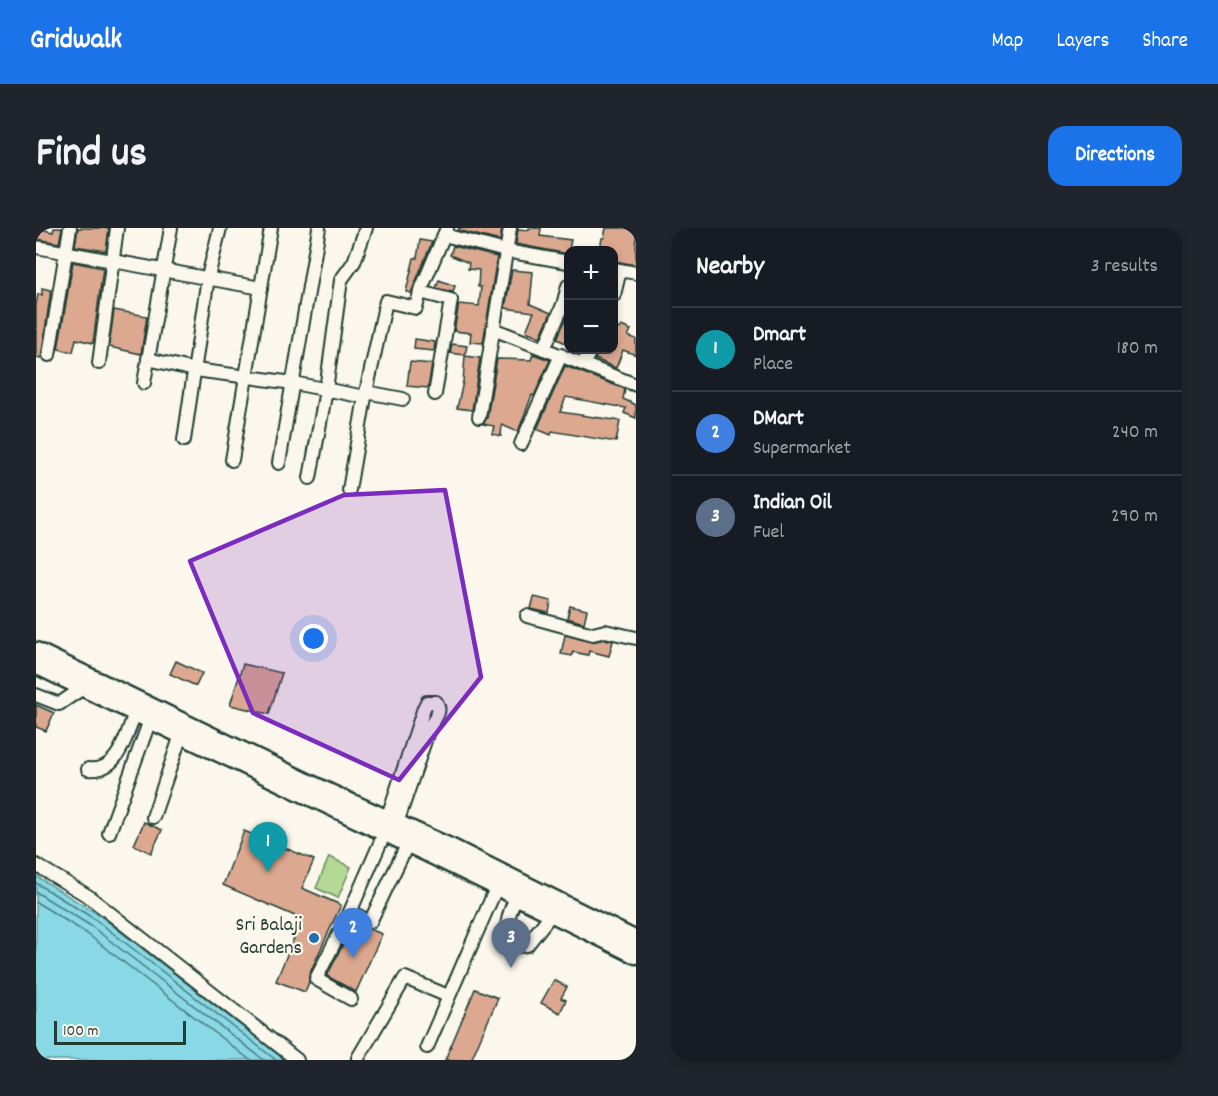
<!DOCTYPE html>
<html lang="en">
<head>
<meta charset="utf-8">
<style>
	body { margin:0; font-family:Dekko,sans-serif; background:#20242c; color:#f1f3f6 }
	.controls { position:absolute; right:18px; top:18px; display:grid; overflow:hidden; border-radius:12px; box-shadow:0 3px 9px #0003 }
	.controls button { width:54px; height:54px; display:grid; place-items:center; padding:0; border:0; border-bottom:2px solid #363941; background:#171b24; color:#f1f3f6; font:30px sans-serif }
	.scale { position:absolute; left:18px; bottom:15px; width:132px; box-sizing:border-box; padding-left:6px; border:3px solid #1f3d34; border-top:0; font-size:16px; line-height:21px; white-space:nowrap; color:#1f3d34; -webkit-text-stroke:4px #fbf7ec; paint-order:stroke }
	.you { position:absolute; left:278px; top:411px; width:21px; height:21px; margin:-15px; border:4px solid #fff; border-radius:50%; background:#1a73e8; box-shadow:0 0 0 9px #1a73e833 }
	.badge { display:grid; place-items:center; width:39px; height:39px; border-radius:50%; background:#1a73e8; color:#fff; font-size:20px; font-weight:700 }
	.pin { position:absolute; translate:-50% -50px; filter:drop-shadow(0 2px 3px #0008) }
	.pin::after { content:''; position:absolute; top:32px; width:21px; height:18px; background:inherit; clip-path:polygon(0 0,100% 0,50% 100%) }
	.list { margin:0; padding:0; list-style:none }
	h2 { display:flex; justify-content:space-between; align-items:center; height:78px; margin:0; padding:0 24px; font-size:26px }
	h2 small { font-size:20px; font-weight:400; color:#9ea1a6 }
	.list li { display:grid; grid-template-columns:39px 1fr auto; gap:18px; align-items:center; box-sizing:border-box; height:84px; padding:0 24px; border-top:2px solid #363941 }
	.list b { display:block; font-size:22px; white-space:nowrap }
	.list p { margin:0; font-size:20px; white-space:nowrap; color:#9ea1a6 }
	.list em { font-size:20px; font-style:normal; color:#9ea1a6 }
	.map { position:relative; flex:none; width:600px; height:832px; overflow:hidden; border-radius:18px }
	header { display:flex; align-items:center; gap:36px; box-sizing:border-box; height:84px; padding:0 30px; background:#1a73e8; color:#fff }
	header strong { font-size:28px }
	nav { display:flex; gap:33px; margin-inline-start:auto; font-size:21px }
	.intro { display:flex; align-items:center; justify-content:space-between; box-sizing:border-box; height:144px; padding:0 36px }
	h1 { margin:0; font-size:42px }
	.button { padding:15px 27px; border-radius:18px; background:#1a73e8; color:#fff; font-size:21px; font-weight:700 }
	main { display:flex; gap:36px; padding:0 36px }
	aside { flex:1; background:#171b24; border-radius:18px; box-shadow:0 3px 9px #0003 }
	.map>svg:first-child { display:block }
	.green { fill:#b4d995; stroke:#6a8b64; stroke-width:1.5 }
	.water { fill:#88d8e5; stroke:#5e9a9e; stroke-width:1.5 }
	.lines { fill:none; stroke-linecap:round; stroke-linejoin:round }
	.shore { stroke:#497b7b; stroke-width:1.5 }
	.building { fill:#dca990; stroke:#1f3d34; stroke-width:1.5 }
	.minor-casing { stroke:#1f3d34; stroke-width:16 }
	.highway-casing { stroke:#1f3d34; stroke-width:21 }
	.minor { stroke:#fbf7ec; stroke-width:12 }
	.highway { stroke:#fbf7ec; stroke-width:16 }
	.marked { fill:#7b2cbf; fill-opacity:0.2; stroke:#7b2cbf; stroke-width:4.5; stroke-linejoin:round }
	.poi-dot { fill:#1f6fb2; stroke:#fbf7ec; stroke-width:2 }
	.labels { text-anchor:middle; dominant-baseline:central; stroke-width:4.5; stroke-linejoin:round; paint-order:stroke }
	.poi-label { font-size:20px; fill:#1f3d34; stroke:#fbf7ec; text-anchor:end }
</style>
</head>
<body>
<header>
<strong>Gridwalk</strong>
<nav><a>Map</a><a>Layers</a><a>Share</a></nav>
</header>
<div class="intro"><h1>Find us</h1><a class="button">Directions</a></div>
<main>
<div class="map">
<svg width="600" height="832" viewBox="0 0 600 832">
	<rect width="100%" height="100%" fill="#fbf7ec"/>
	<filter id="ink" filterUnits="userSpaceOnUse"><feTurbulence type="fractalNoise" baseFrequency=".0167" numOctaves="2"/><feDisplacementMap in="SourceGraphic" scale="12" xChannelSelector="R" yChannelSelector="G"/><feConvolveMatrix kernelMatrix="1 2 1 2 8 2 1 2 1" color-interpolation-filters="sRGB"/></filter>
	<g filter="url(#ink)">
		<!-- green -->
		<polygon class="green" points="293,629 315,639 302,670 280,660"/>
		<!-- water -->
		<polygon class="water" points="0,648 63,687 249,832 0,832"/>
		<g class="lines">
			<!-- shore -->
			<g class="shore">
				<polyline points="0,655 60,692 240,832"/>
				<polyline points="0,664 55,698 228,832"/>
				<polyline points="0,674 50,705 214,832"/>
			</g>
		</g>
		<!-- building -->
		<g class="building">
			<polygon points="18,0 26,0 23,15 1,11 4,1 17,4"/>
			<polygon points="42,0 73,0 70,23 39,18"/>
			<polygon points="423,0 466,0 464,13 422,2"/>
			<polygon points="493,0 505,0 504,8 535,12 532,26 480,16 482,1 493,2"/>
			<polygon points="570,0 600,0 600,37 578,33 578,22 564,22 566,10 568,10"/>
			<polygon points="384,12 396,14 375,65 370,64 378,30 381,30"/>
			<polygon points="417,18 461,29 447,115 434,114 435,105 418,103 423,76 443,78 445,59 442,59 443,42 432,41 433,35 414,27"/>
			<polygon points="37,34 67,40 57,115 40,111 37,124 22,121"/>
			<polygon points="476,42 497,44 494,76 515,85 504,109 490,103 498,84 469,80"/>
			<polygon points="403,52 419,58 417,64 400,60"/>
			<polygon points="6,60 15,62 5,130 0,129 0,77 2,66 6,67"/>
			<polygon points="78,82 111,88 105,126 73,119"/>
			<polygon points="532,85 532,116 521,111"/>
			<polygon points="578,98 584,101 585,98 595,102 592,108 600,111 600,127 587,122 580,140 559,131 563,122 578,122"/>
			<polygon points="379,111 399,114 398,123 378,121"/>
			<polygon points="416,116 431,118 429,127 414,125"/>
			<polygon points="497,126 514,132 498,168 496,167 482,204 466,197 465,208 456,206 458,198 447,196 451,190 461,131 495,132"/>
			<polygon points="429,128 444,130 436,182 421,180 427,154"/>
			<polygon points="374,134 396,136 392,160 371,158"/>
			<polygon points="529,138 589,161 587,171 600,177 600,190 588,185 590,180 530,169 524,184 584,193 580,214 516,203 515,207 501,201"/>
			<polygon points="498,369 515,373 513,385 495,381"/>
			<polygon points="534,378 551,382 548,395 531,390"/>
			<polygon points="529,407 555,414 569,411 577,413 573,428 553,423 552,427 537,424 536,428 525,426"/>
			<polygon points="140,433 166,445 160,458 134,446"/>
			<polygon points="207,436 246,445 233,486 194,477"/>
			<polygon points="0,477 18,485 10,503 0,499"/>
			<polygon points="108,594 126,602 115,625 98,617"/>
			<polygon points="208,603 278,632 266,660 305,677 273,747 273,754 269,764 240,753 266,691 187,657"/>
			<polygon points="318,695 346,706 320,764 291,748"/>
			<polygon points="518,752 531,759 525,770 530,772 524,785 505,775"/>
			<polygon points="439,761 462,770 435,832 409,832"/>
		</g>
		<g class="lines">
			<!-- minor casing -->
			<g class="minor-casing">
				<g id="minor">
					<polyline points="408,7 470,23 532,34"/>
					<polyline points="0,19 225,60"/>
					<polyline points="578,41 600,45"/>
					<polyline points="578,67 584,42"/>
					<polyline points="457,101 600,157"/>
					<polyline points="508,121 527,77 532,58"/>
					<polyline points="13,127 34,0"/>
					<polyline points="112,131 159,142 257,155 329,169"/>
					<polyline points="63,135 81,0"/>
					<polyline points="547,136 555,122"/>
					<polyline points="108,155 135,0"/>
					<polyline points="330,164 367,171"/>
					<polyline points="399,166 415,72 384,64 411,0"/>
					<polyline points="443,189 474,0"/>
					<polyline points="148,212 172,49 184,0"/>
					<polyline points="485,216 525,127"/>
					<polyline points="196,232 235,0"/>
					<polyline points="243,235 283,0"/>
					<polyline points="274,250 290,162 305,52 318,34 330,0"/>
					<polyline points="313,262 329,169 350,73 380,80 384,64"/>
					<polyline points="491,388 557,406 569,403 600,410"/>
					<polyline points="0,467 23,476 47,460"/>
					<path d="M52,541C83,545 90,507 99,485"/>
					<polyline points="117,589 145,507"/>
					<path d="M351,591L388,480L391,474H400C406,483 400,489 394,498L361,595"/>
					<polyline points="349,604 314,684 334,694 372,615"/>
					<polyline points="73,605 114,492"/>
					<polyline points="0,637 52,668 261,832"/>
					<path d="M481,667C474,682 469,696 471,713C478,717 483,719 491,717L516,685"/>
					<polyline points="314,684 280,751 315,771"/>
					<polyline points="391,819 461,658"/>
					<polyline points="322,830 369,750 412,768"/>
				</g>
			</g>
			<!-- highway casing -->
			<g class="highway-casing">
				<g id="highway">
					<polyline points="0,423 292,564 414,619 600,712"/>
					<path d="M0,437C200,534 401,628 600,727"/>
				</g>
			</g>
			<!-- minor -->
			<use href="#minor" class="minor"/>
			<!-- highway -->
			<use href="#highway" class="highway"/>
		</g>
	</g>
	<!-- marked area -->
	<path class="marked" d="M409,262L445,449L363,552L217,485L154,333L308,267Z"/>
	<!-- markers -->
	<circle class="poi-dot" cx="278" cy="710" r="6"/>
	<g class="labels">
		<!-- poi labels -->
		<g class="poi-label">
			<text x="266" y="698">Sri Balaji<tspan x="266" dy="23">Gardens</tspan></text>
		</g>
	</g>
</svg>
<div class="controls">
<button>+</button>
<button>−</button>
</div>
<div class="scale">100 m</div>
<div class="you"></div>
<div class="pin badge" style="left:232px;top:644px;background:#0f9aa8">1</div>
<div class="pin badge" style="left:317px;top:730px;background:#3f7fe0">2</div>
<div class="pin badge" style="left:475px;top:740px;background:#5c6f8a">3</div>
</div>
<aside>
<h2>Nearby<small>3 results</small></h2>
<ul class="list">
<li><span class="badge" style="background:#0f9aa8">1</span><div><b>Dmart</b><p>Place</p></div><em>180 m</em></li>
<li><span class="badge" style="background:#3f7fe0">2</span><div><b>DMart</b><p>Supermarket</p></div><em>240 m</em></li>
<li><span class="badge" style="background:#5c6f8a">3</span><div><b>Indian Oil</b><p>Fuel</p></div><em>290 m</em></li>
</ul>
</aside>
</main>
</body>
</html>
